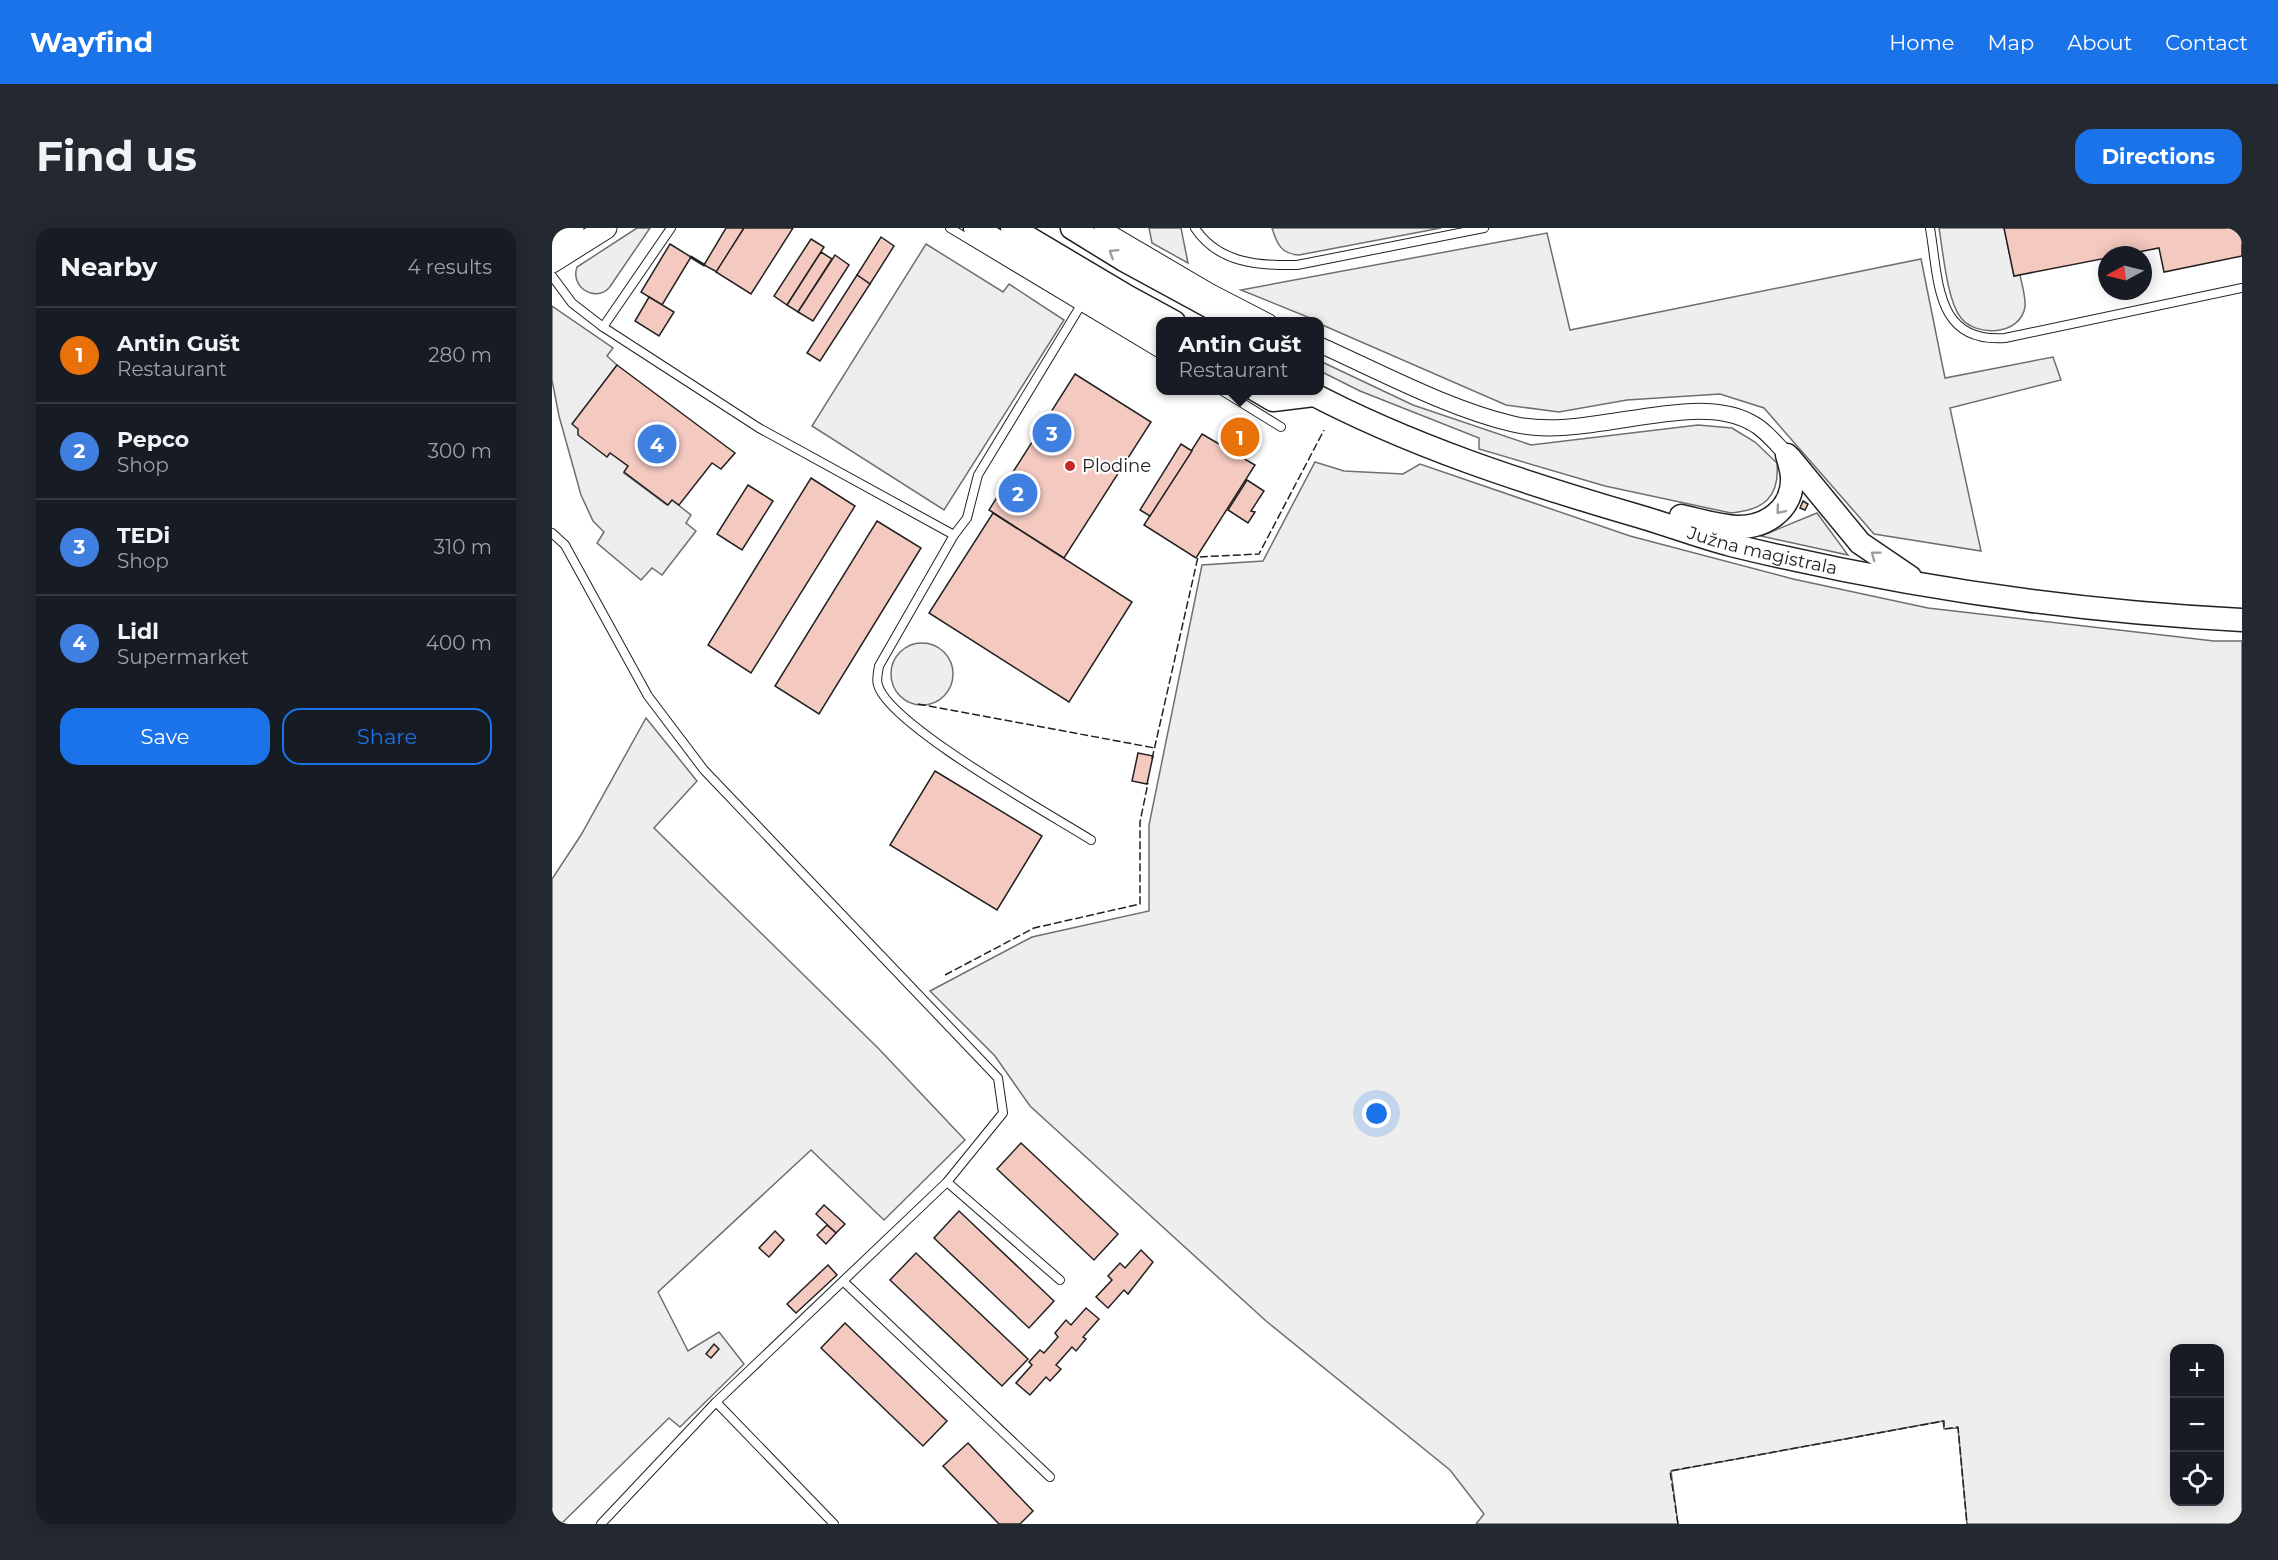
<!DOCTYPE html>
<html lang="en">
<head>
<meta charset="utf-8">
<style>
	body { margin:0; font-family:Montserrat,sans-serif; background:#242831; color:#f1f3f6 }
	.controls { position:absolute; right:18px; bottom:18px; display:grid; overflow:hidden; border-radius:12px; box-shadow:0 3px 15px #0003 }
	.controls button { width:54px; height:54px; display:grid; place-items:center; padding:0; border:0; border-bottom:2px solid #363941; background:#171b24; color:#f1f3f6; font:30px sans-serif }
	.compass { position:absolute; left:1546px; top:18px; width:54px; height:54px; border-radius:50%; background:#171b24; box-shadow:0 3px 15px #0003; rotate:263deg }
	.you { position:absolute; left:825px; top:886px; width:21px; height:21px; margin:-15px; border:4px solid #fff; border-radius:50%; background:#1a73e8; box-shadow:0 0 0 9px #1a73e833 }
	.badge { display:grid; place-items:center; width:39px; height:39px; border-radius:50%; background:#1a73e8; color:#fff; font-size:20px; font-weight:700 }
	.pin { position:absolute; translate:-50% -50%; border:3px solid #fff; box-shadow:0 2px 6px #0006 }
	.popup { position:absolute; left:604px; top:89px; width:168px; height:78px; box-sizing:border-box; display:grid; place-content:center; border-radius:12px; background:#171b24; filter:drop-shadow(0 2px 4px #0005); font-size:20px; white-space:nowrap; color:#9ea1a6 }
	.popup b { font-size:22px; color:#f1f3f6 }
	.popup::after { content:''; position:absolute; left:50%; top:100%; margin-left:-12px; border:12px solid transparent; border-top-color:#171b24 }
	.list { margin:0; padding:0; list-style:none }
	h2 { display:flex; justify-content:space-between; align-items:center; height:78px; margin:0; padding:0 24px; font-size:26px }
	h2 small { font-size:20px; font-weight:400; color:#9ea1a6 }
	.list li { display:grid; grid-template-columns:39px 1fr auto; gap:18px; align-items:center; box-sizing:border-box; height:96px; padding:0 24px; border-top:2px solid #363941 }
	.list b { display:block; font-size:22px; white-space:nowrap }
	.list p { margin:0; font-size:20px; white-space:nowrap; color:#9ea1a6 }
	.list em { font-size:20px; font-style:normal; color:#9ea1a6 }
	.actions { display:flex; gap:12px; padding:18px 24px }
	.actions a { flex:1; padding:14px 0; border:2px solid #1a73e8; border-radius:18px; text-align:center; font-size:21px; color:#1a73e8 }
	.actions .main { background:#1a73e8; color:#fff }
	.icon { flex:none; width:33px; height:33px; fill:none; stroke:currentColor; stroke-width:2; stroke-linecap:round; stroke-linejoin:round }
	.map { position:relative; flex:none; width:1690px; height:1296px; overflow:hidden; border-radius:18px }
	header { display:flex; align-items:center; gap:36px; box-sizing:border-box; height:84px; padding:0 30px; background:#1a73e8; color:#fff }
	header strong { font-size:28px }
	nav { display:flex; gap:33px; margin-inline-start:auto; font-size:21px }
	.intro { display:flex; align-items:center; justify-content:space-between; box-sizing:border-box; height:144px; padding:0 36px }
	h1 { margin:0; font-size:42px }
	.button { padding:15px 27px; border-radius:18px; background:#1a73e8; color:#fff; font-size:21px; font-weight:700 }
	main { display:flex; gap:36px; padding:0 36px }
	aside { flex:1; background:#171b24; border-radius:18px; box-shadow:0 3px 15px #0003 }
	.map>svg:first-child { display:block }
	.green { fill:#eee; stroke:#6f6f6f; stroke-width:1.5; fill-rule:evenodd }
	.parking { fill:#ededed; stroke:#6f6f6f; stroke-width:1.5 }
	.building { fill:#f3c9c0; stroke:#222; stroke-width:1.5 }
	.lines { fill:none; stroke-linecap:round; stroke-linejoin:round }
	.lane-casing { stroke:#222; stroke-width:10 }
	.street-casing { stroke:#222; stroke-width:17 }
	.secondary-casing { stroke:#222; stroke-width:23 }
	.primary-casing { stroke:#222; stroke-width:25 }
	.lane { stroke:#fff; stroke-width:8 }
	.street { stroke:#fff; stroke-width:15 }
	.secondary { stroke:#fff; stroke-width:21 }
	.primary { stroke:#fff; stroke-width:22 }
	.fence { stroke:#222; stroke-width:1.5; stroke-dasharray:8 3; stroke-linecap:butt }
	.wall { stroke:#222; stroke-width:3 }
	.oneway { stroke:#9c9c9c }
	.poi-dot { fill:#c62828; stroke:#fff; stroke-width:2 }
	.labels { text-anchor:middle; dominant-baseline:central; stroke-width:4.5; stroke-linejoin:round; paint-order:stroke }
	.poi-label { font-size:18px; fill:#222; stroke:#fff; text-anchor:start }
	.street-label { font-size:18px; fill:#222; stroke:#fff }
</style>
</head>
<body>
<header>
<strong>Wayfind</strong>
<nav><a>Home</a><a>Map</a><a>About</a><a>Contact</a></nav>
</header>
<div class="intro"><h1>Find us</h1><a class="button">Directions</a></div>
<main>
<aside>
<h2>Nearby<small>4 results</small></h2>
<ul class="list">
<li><span class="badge" style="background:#e8710a">1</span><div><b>Antin Gušt</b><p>Restaurant</p></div><em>280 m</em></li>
<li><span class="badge" style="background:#3f7fe0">2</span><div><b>Pepco</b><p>Shop</p></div><em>300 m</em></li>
<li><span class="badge" style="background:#3f7fe0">3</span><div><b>TEDi</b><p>Shop</p></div><em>310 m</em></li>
<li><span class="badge" style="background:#3f7fe0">4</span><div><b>Lidl</b><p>Supermarket</p></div><em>400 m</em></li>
</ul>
<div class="actions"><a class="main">Save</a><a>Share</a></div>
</aside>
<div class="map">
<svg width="1690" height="1296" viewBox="0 0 1690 1296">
	<rect width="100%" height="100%" fill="#fff"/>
	<!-- green -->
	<g class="green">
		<path d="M85,0H98L57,60C42,75 18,58 25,39Z"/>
		<polygon points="597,0 629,0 636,35 600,15"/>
		<path d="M720,0H889L747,27C729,26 725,16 720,0Z"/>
		<path d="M1387,0H1452L1462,48L1468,47C1470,57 1474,69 1473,79C1468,108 1424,109 1409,90C1395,73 1391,23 1387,0Z"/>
		<polygon points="995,5 1018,102 1369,31 1393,150 1501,129 1509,152 1398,180 1429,323 1322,306 1212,180 1168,166 1075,172 1007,184 954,177 768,96 768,94 689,62"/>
		<path d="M768,133L861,177L979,217L1146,197L1180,200L1203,214L1225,235C1228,270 1211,282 1179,285L1053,258L927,221V210L808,163L768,143Z"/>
		<path d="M763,234L792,243L851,246L868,236L1078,308L1241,351L1376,380L1662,413H1690V1296H1415L1406,1200L1392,1201L1391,1193L1119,1243L1126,1296H924L932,1286L898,1242L714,1093L478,878L443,828L378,763L480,709L597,683V597L650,337L711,333ZM1622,1120H1668V1274H1622Z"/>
		<polygon points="1265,285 1296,327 1209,308"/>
		<circle cx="370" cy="446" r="31"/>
		<polygon points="94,490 145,553 102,600 326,820 413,912 332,992 259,922 106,1064 136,1123 167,1104 192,1136 128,1199 117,1190 9,1296 0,1296 0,651 29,607"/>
	</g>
	<!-- parking -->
	<g class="parking">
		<polygon points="374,16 451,64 457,56 512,92 392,282 260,198"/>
		<polygon points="0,78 61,120 55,128 65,137 21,196 76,238 72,245 115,277 120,272 139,287 134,295 144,303 110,347 100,340 89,352 45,315 52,304 41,293 29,267 7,188 0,152"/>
	</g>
	<!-- building -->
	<g class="building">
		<polygon points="174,0 192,0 165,44 152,37"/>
		<polygon points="192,0 241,0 199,66 164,44"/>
		<polygon points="1452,0 1690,0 1690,28 1612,44 1607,20 1571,27 1555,27 1555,30 1462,48"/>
		<polygon points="329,9 342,18 318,56 305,47"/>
		<polygon points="259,11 272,19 235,77 222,68"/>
		<polygon points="118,16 139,29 110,77 89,64"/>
		<polygon points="269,24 280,31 246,84 235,77"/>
		<polygon points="283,27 297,37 261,93 246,84"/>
		<polygon points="305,47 318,56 268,133 255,125"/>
		<polygon points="97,69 122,84 107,108 83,93"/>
		<polygon points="65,137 183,225 169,241 160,235 127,277 120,272 116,277 72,244 76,238 58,225 55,229 26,207 26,201 20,196"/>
		<polygon points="523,146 599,194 512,330 437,282"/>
		<polygon points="650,206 703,237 644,330 592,297"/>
		<polygon points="629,216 640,223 598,288 588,282"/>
		<polygon points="259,250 303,278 199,445 156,417"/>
		<polygon points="695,252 712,263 699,283 703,284 696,295 676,282"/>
		<polygon points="196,257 221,273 190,322 165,306"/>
		<polygon points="1251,273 1256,276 1253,282 1248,280"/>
		<polygon points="441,285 580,374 517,474 377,385"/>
		<polygon points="325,293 369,320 267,486 223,458"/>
		<polygon points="586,525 601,528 595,556 580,553"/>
		<polygon points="383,543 490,608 445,682 338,617"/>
		<polygon points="469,915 566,1006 542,1032 445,941"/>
		<polygon points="272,977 293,996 284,1005 264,986"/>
		<polygon points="407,983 502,1073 477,1100 382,1010"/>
		<polygon points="275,997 284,1005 274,1016 265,1007"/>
		<polygon points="223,1003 232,1012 217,1029 207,1020"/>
		<polygon points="589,1022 601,1034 576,1066 572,1062 556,1080 544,1069 560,1052 556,1048 568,1035 573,1040"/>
		<polygon points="364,1025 476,1131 450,1158 338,1052"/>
		<polygon points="276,1037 285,1047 244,1085 235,1076"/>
		<polygon points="534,1080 547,1091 531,1109 534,1111 524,1123 520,1119 504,1137 509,1141 498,1153 494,1149 478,1167 464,1155 480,1137 477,1134 488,1122 492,1125 506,1109 503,1105 514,1092 519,1097"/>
		<polygon points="293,1095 395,1193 371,1218 269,1120"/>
		<polygon points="162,1116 167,1121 159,1130 154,1126"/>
		<polygon points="416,1215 481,1283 468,1296 447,1296 391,1238"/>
	</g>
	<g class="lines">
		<!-- lane casing -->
		<g class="lane-casing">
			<g id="lane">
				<polyline points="398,0 608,126"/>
				<path d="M643,0C666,35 706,38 745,37L932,0"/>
				<path d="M1378,0C1387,53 1383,115 1453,110L1690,60"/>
				<polyline points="0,48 20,75 51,99 207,200 402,307"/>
				<path d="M529,77L426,247L415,290L402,307L327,438C326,444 324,452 326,457C337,497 498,586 539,612"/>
				<polyline points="51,99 119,0"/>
				<polyline points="669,162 729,199"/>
				<polyline points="0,305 13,317 96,468 152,542 446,850 451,885 395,954 164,1174 49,1296"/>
				<polyline points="395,954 508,1052"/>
				<polyline points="292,1054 498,1249"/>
				<polyline points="164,1174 282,1296"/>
			</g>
		</g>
		<!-- street casing -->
		<g class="street-casing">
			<g id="street">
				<polyline points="550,0 659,64 717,94"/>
				<path d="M768,117C828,144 897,181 961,196C1032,214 1139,162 1198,194C1213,201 1224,216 1235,227"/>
			</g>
		</g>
		<!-- secondary casing -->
		<g class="secondary-casing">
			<g id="secondary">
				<polyline points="0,14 21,0"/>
				<polyline points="0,34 54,0"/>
			</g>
		</g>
		<!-- primary casing -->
		<g class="primary-casing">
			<g id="primary">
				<polyline points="423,0 608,109"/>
				<polyline points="460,0 576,69 622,94"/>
				<polyline points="520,0 572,32 686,94"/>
				<polyline points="704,162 721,172 762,167"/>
				<path id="s1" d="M753,162C858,218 973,255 1086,288C1117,297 1148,309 1179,317C1347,358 1517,383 1690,392"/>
				<polyline points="1238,230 1308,315 1358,349"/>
				<path d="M1129,288C1147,292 1166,298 1184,299C1214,300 1241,281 1240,250C1240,243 1237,234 1235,227"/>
			</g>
		</g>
		<!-- lane -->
		<use href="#lane" class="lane"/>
		<!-- street -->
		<use href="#street" class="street"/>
		<!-- secondary -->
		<use href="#secondary" class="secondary"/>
		<!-- primary -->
		<use href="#primary" class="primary"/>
		<!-- fence -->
		<g class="fence">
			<polyline points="366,476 603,520"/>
			<polyline points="600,531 646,329 707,326 772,202"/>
			<polyline points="393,747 482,700 588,676 588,594 596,555"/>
			<polyline points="1126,1296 1118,1243 1392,1193 1392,1201 1406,1199 1415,1296"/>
		</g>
		<!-- wall -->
		<polyline class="wall" points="139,29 152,37"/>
	</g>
	<!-- one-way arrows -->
	<defs><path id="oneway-chevron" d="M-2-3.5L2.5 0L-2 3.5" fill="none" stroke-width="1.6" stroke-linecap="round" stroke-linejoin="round" transform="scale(1.5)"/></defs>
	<g class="oneway">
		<use href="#oneway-chevron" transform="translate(561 25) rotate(-148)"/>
		<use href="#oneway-chevron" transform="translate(1228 282) rotate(130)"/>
		<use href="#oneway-chevron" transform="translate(1323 327) rotate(-143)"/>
	</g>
	<!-- markers -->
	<circle class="poi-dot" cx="518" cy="238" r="6"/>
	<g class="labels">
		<!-- poi labels -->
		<g class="poi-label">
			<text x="530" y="238">Plodine</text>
		</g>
		<!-- street labels -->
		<g class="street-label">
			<text stroke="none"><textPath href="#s1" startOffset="486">Južna magistrala</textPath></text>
		</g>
	</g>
</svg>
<div class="controls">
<button>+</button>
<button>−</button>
<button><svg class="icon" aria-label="locate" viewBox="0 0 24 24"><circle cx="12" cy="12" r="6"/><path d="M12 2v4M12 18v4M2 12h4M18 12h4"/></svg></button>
</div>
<svg class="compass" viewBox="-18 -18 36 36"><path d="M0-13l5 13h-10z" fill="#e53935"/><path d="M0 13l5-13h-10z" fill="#9ea1a6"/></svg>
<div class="you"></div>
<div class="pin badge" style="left:688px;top:209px;background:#e8710a">1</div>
<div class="popup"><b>Antin Gušt</b>Restaurant</div>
<div class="pin badge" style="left:466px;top:265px;background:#3f7fe0">2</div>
<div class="pin badge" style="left:500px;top:205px;background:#3f7fe0">3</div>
<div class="pin badge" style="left:105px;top:216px;background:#3f7fe0">4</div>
</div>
</main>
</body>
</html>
